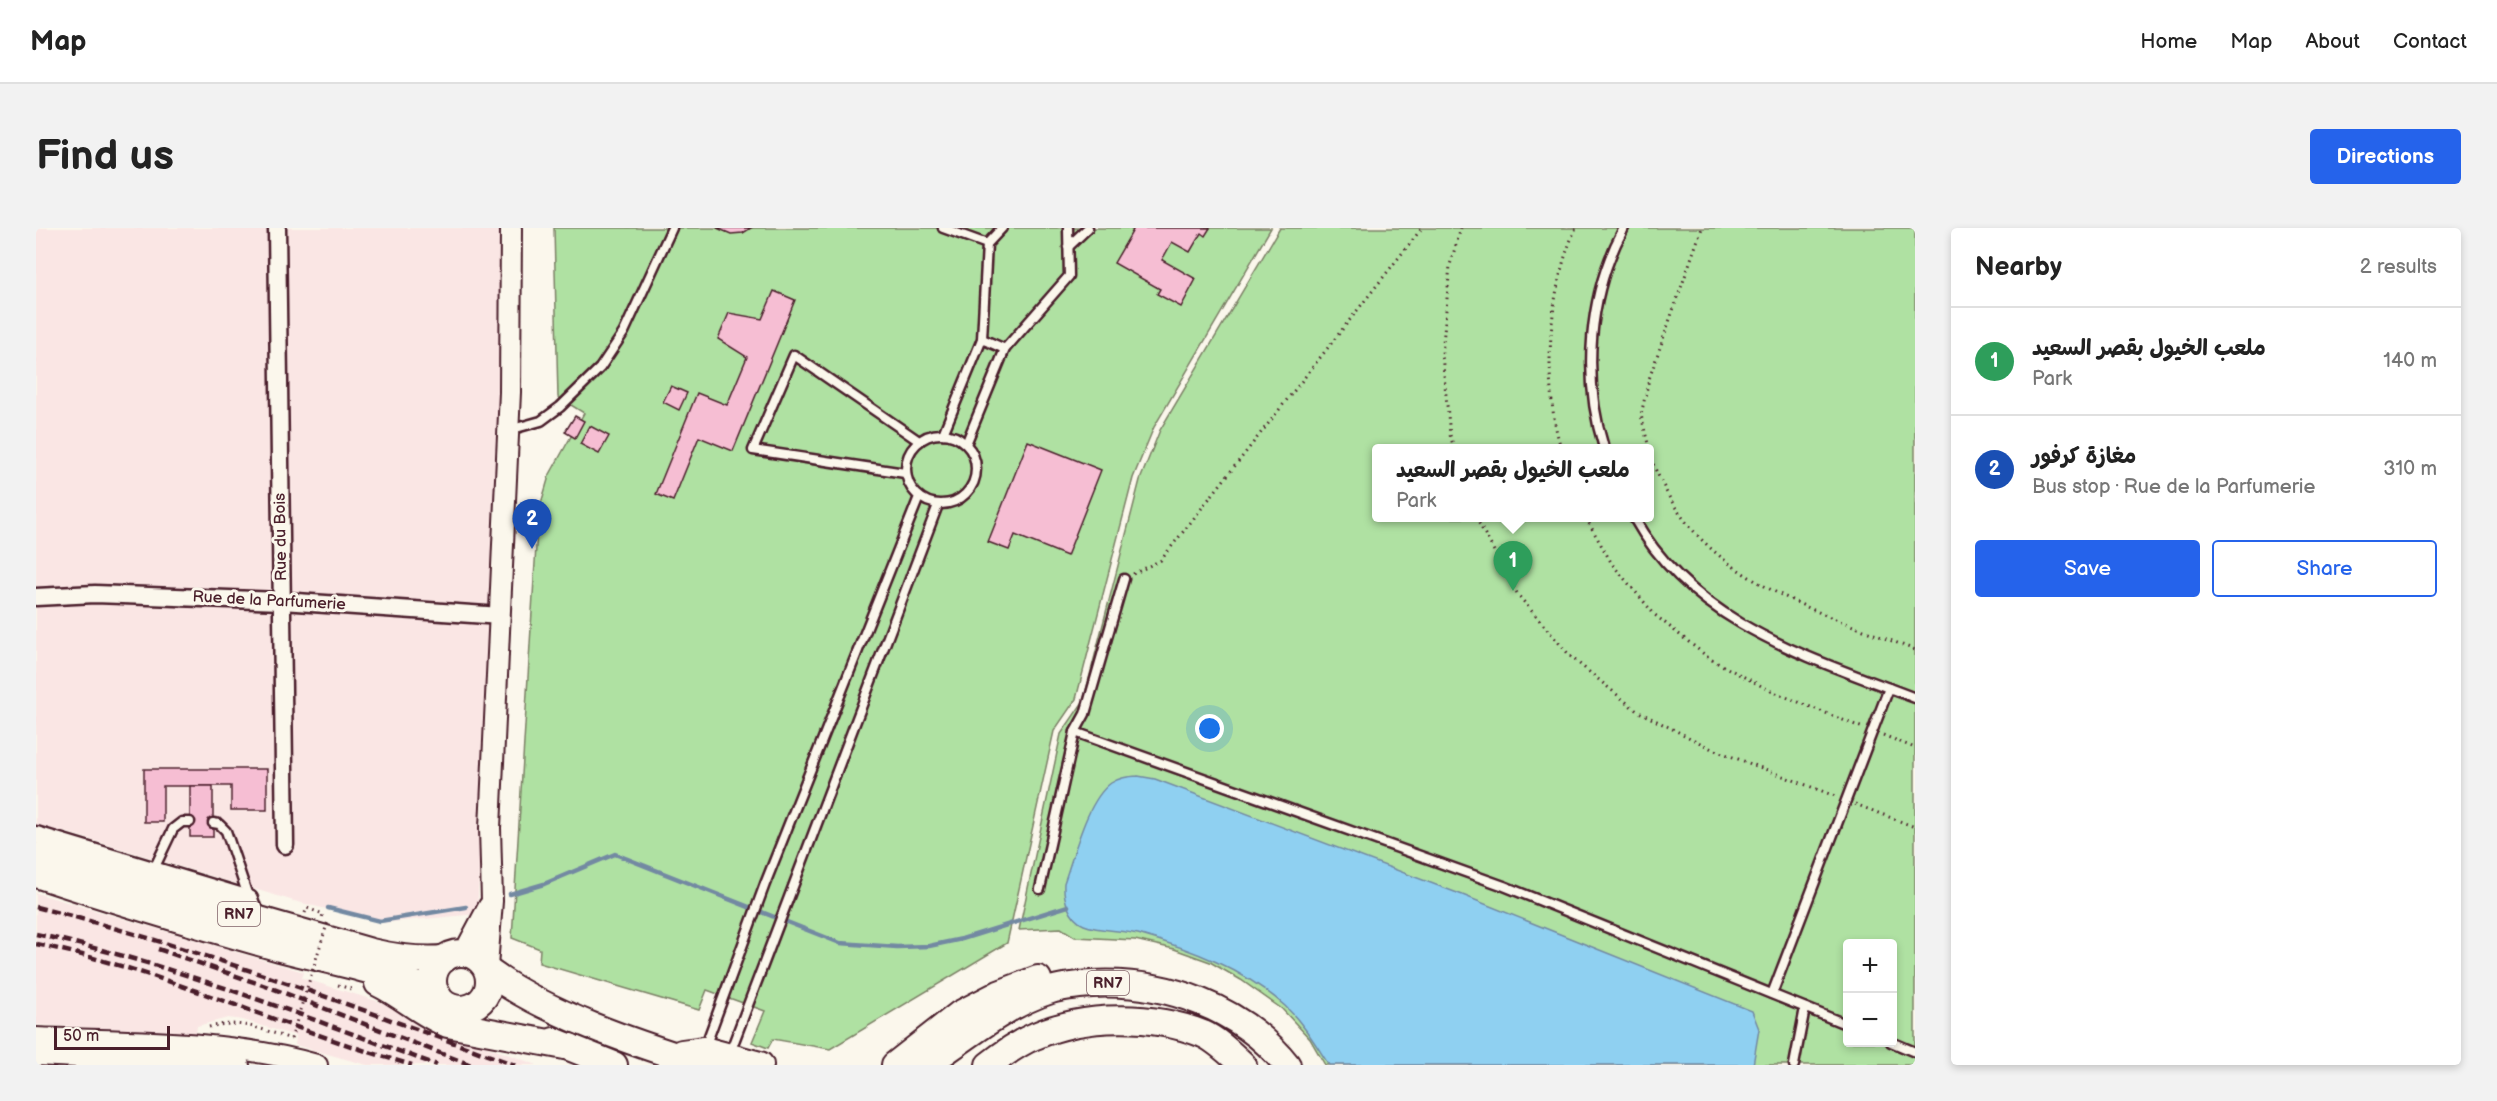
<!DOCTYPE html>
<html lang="en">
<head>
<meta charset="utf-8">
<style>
	body { margin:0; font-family:"Balsamiq Sans","Playpen Sans Arabic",sans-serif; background:#f2f2f2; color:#222 }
	.controls { position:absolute; right:18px; bottom:18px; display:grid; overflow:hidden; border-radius:6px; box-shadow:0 3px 9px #0003 }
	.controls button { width:54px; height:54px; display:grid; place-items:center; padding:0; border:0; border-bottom:2px solid #e0e0e0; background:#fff; color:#222; font:30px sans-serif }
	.scale { position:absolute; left:18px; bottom:15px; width:116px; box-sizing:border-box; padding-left:6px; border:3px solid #4a1f2b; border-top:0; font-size:16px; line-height:21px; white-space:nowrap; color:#4a1f2b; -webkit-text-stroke:4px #fbf7ec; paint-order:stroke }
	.you { position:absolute; left:1174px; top:501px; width:21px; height:21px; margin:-15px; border:4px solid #fff; border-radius:50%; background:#1a73e8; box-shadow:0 0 0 9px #1a73e833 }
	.badge { display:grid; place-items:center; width:39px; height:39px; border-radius:50%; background:#2563eb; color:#fff; font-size:20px; font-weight:700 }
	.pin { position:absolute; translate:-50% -50px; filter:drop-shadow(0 2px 3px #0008) }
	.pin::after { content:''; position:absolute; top:32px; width:21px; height:18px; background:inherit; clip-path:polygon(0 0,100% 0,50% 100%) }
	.popup { position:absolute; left:1336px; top:216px; width:282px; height:78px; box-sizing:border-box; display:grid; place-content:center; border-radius:6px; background:#fff; filter:drop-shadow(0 2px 4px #0005); font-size:20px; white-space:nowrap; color:#767676 }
	.popup b { font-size:22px; color:#222 }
	.popup::after { content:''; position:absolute; left:50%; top:100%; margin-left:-12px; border:12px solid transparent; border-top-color:#fff }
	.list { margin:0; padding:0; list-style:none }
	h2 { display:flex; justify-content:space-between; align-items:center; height:78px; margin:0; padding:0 24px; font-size:26px }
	h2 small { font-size:20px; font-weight:400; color:#767676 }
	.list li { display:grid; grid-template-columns:39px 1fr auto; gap:18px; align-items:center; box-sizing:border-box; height:108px; padding:0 24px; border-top:2px solid #e0e0e0 }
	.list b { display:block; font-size:22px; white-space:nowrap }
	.list p { margin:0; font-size:20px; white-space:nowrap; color:#767676 }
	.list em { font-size:20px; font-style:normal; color:#767676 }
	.actions { display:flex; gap:12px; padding:18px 24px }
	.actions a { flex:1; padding:14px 0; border:2px solid #2563eb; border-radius:6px; text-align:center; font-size:21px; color:#2563eb }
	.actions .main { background:#2563eb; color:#fff }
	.map { position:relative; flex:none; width:1879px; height:837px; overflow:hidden; border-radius:6px }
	header { display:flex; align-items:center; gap:36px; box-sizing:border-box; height:84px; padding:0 30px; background:#fff; border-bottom:2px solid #e0e0e0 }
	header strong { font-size:28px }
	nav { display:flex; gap:33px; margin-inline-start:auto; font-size:21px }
	.intro { display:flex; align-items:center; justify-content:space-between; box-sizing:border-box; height:144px; padding:0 36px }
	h1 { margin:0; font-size:42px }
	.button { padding:15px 27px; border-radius:6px; background:#2563eb; color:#fff; font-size:21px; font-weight:700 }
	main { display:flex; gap:36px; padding:0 36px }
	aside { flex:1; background:#fff; border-radius:6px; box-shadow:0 3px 9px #0003 }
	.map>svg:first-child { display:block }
	.built { fill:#fae6e4 }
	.green { fill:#afe1a2; stroke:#7c8066; stroke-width:1.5; fill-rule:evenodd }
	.water { fill:#8fd0f1; stroke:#7389a2; stroke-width:1.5 }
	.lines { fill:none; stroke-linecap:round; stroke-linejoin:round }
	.stream { stroke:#7389a2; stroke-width:4.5 }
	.building { fill:#f6bed3; stroke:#4a1f2b; stroke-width:1.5 }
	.service-casing { stroke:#4a1f2b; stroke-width:13 }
	.minor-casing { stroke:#4a1f2b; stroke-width:21 }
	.tertiary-casing { stroke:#4a1f2b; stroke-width:24 }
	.primary-casing { stroke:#4a1f2b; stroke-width:30 }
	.path { stroke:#4a1f2b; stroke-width:3; stroke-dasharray:1.5 4.5; stroke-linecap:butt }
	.service { stroke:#fbf7ec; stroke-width:8 }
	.minor { stroke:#fbf7ec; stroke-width:16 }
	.tertiary { stroke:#fbf7ec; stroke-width:20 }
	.primary { stroke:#fbf7ec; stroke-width:26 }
	.rail { stroke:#4a1f2b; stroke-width:4.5; stroke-dasharray:9 4.5; stroke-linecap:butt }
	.path-bridge { stroke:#4a1f2b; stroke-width:3; stroke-dasharray:1.5 4.5; stroke-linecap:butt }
	.labels { text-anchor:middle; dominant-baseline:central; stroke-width:6; stroke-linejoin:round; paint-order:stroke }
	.shield { fill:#fbf7ec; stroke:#7f6065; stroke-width:1.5 }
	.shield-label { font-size:15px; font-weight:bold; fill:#4a1f2b }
	.street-label { font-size:16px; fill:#4a1f2b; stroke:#fbf7ec }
</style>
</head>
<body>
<header>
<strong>Map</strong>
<nav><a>Home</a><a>Map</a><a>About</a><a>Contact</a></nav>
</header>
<div class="intro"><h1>Find us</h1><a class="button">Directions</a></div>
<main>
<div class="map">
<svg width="1879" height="837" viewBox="0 0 1879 837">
	<rect width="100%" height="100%" fill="#fbf7ec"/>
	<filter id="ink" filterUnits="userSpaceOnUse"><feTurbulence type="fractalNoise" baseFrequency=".0167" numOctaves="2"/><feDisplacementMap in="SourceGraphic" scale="12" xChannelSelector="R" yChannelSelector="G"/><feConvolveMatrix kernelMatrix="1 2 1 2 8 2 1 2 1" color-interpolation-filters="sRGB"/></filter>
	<g filter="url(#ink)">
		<!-- built -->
		<g class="built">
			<polygon points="0,0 471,0 472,30 441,686 346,695 258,673 33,605 0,598"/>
			<polygon points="0,665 268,744 266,750 354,777 375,791 501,837 331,837 259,817 260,808 207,792 192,790 161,798 160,805 0,797"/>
		</g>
		<!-- green -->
		<g class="green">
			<polygon points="518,0 1235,0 1118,199 1097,250 1040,471 1018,503 971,715 794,821 737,811 732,820 716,814 729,783 671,762 663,782 503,735 504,721 476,710 502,286 513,248 548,185 522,169"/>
			<path d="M1244,0H1879V837H1289L1274,811L1246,781L1205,752L1174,734L1138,721L1099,712L1039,709L1025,700L983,702L1025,506L1047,474L1104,252L1124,202ZM1340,220H1613V290H1340ZM1812,716H1856V814H1812Z"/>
		</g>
		<!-- water -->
		<path class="water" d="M1102,548L1119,551L1424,666L1716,783L1723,801L1717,837H1293C1280,817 1267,795 1249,778C1208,741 1155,721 1102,706C1086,702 1063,703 1048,697C1033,691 1027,670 1028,655C1038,627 1051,572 1075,555C1084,549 1092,549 1102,548Z"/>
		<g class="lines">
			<!-- stream -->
			<g class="stream">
				<polyline points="474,666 508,656 579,626 804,715 861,719 893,718 926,711 1032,678"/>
				<polyline points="292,680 344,693 430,679"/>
			</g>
		</g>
		<!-- building -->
		<g class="building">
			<polygon points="681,0 715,0 707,5 695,6"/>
			<polygon points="1093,0 1174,0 1169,8 1165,5 1154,24 1136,14 1126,32 1160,51 1145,79 1121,66 1124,61 1078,35 1097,2"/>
			<polygon points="738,63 759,72 697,223 663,209 637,273 620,266 661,165 691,177 711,129 682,111 693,85 726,91"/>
			<polygon points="635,158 651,165 643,182 627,174"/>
			<polygon points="539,188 548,193 539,210 529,204"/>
			<polygon points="554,198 573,208 563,226 544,216"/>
			<polygon points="992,213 1065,242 1031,328 979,307 973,322 952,314"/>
			<polygon points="108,541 231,541 231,582 195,582 195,558 127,558 127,594 108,594"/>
			<rect x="154" y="558" width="23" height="51"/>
		</g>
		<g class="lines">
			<!-- service casing -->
			<g class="service-casing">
				<g id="service">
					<polyline points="907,0 951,16"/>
					<polyline points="1032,19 1052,0"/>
					<polyline points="946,111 969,121"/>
					<polyline points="473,202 505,193 524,179 564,140 588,104 636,0"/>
					<circle cx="905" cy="241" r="35"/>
					<polyline points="907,206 946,111 951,16 966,0"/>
					<polyline points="930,216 969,121 1033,48 1032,0"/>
					<path d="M1568,220C1546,149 1552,66 1588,0"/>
					<polyline points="869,245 717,222 758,127 883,213"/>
					<path d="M1598,290C1657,396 1773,429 1879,470"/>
					<polyline points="1039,504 1468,658 1812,797"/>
					<polyline points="177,595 183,596 190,603 213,671"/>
					<polyline points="116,645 137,601 146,594 154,594"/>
					<polyline points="1004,661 1039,504 1049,486 1088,351"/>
					<polyline points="1736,766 1853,460"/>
					<polyline points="1855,814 1879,824"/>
					<polyline points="669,819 729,656 883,269"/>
					<polyline points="693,827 902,277"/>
					<polyline points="1758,837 1769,780"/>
				</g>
			</g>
			<!-- minor casing -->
			<g class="minor-casing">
				<g id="minor">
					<polyline points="241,0 249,617"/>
					<polyline points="0,369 59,366 246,373 465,388"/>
					<polyline points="0,607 213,671 220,691"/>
				</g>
			</g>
			<!-- tertiary casing -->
			<g class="tertiary-casing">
				<g id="tertiary">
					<polyline points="428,725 453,678"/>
					<polyline points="451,739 456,673 454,600 474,164 475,0"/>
					<path d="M0,810C93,814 190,811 281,837"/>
					<polyline points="0,827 203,837"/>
				</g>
			</g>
			<!-- primary casing -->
			<g class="primary-casing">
				<g id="primary">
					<path d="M0,628L335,724C360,730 382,733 408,731"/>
					<path d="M0,646C81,673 162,697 244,720C297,734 352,743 401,766"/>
					<circle cx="425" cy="753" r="28"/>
					<path d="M453,744C511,786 598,815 668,837"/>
					<path d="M342,755C367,767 386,786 412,796L534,819"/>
					<polyline points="518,813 578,837"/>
					<polyline points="646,825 668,822 724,837"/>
					<polyline points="859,837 924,786 963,766 1002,751"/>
					<path d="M890,837C929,810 970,776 1015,762C1028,758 1042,757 1056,756C1128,752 1205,779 1251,837"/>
					<path d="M953,837C967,826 982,815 999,808C1049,786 1117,786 1167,806C1181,812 1196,827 1207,837"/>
				</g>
			</g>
			<!-- path -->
			<g class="path">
				<polyline points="1418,220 1414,207 1406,127 1414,37 1425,0"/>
				<path d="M1525,220C1506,159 1512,59 1540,0"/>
				<polyline points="1613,220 1605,187 1613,151 1666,0"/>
				<path d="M1613,225C1616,235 1621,245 1626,255C1672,354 1785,384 1879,422"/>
				<polyline points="1440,290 1482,367 1535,429 1601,483 1676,521 1799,568"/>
				<polyline points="1550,290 1576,336 1619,387 1674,431 1735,463 1827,500"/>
				<polyline points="1097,346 1125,332 1386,0"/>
				<polyline points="1847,507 1879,520"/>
				<polyline points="1819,576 1879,599"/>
				<polyline points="269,685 271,680 287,686 286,690"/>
				<polyline points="302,757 315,761 316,757"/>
				<path d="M173,799C204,791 225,801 255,811"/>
			</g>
			<!-- service -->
			<use href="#service" class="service"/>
			<!-- minor -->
			<use href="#minor" class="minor"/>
			<!-- tertiary -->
			<use href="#tertiary" class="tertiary"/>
			<!-- primary -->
			<use href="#primary" class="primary"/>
			<!-- rail -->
			<g class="rail">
				<path d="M0,679C164,720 321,780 479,837"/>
				<path d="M0,706C138,736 269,789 401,837"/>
				<path d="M0,716C129,743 249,801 376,837"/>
				<polyline points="122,721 238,761 435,837"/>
			</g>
			<!-- path-bridge -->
			<polyline class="path-bridge" points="255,811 292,693"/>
		</g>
	</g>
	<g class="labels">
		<!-- shield labels -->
		<g class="shield">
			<rect x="182" y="674" width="42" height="24" rx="4.5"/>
			<rect x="1051" y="743" width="42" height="24" rx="4.5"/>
		</g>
		<g class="shield-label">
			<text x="203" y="686">RN7</text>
			<text x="1072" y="755">RN7</text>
		</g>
		<!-- street labels -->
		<g class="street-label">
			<text transform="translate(245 309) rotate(-91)">Rue du Bois</text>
			<text transform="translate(233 373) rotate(3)">Rue de la Parfumerie</text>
		</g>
	</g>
</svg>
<div class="controls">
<button>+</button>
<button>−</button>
</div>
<div class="scale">50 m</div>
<div class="you"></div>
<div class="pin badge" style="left:1477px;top:363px;background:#2e9e5b">1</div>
<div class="popup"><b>ملعب الخيول بقصر السعيد</b>Park</div>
<div class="pin badge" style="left:496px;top:321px;background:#1a4fb4">2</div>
</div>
<aside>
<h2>Nearby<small>2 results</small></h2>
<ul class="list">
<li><span class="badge" style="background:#2e9e5b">1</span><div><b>ملعب الخيول بقصر السعيد</b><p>Park</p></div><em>140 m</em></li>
<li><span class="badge" style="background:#1a4fb4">2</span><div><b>مغازة كرفور</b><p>Bus stop · Rue de la Parfumerie</p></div><em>310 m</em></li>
</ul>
<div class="actions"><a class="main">Save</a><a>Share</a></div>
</aside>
</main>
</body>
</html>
